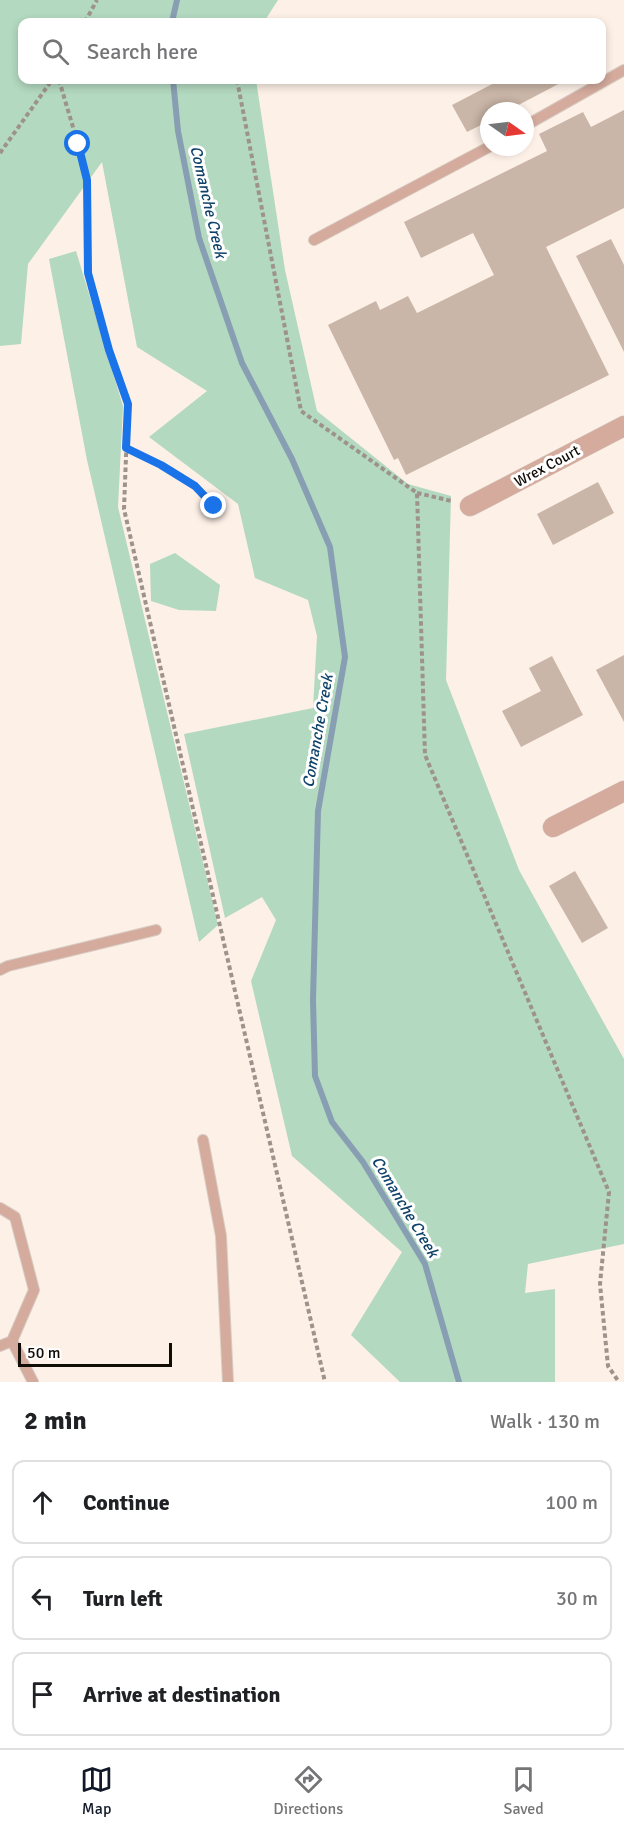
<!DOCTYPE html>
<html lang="en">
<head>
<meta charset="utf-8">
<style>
	body { margin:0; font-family:Signika,sans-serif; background:#f6f6f6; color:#202124 }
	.compass { position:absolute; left:480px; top:102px; width:54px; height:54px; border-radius:50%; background:#fff; box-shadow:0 3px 9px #0003; rotate:104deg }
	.scale { position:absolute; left:18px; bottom:15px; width:154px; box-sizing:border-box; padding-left:6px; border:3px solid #120c07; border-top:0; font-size:16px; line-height:21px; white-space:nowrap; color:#120c07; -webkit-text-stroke:4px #fff; paint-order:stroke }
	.stop { position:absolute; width:18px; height:18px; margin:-14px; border:4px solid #1a73e8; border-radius:50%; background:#fff }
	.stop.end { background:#1a73e8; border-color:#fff; box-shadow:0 2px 6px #0008 }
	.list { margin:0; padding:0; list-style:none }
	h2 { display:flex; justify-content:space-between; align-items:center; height:78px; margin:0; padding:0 24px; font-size:26px }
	h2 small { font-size:20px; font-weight:400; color:#757577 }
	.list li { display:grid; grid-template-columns:39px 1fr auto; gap:18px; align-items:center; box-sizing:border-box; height:84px; margin:0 12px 12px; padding:0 12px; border:2px solid #e0e0e0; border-radius:12px }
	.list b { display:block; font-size:22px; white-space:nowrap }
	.list em { font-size:20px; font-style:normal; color:#757577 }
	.icon { flex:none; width:33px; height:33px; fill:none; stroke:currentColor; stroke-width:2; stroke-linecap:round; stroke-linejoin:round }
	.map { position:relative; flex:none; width:624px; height:1382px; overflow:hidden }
	.search { position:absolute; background:#fff; box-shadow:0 3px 9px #0003; left:18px; right:18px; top:18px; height:66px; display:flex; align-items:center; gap:15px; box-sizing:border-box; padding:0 21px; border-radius:12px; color:#757577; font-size:22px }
	.sheet { height:366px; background:#fff }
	nav { display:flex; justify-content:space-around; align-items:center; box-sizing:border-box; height:84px; border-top:2px solid #e0e0e0; background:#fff; font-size:16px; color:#757577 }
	nav a { display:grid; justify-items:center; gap:3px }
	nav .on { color:#111827 }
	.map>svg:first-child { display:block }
	.green { fill:#b3d9c0 }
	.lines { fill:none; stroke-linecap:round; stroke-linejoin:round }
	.stream { stroke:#889eb2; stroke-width:6 }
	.building { fill:#cab6a8 }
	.lane-casing { stroke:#d7ccc3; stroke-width:12 }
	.street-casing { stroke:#d7ccc3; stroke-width:21 }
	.path { stroke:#9d938c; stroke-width:4; stroke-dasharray:4.5 3; stroke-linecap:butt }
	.lane { stroke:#d4ab9d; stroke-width:10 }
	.street { stroke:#d4ab9d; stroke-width:20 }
	.route { stroke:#1a73e8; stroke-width:8 }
	.labels { text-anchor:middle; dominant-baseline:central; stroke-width:6; stroke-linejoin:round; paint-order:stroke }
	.street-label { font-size:15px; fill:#120c07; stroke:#fff }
	.water-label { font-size:16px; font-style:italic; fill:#0f426a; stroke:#fff }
</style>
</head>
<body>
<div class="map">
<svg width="624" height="1382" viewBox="0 0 624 1382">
	<rect width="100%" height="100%" fill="#fdf0e7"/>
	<!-- green -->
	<g class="green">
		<polygon points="0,0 278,0 264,22 22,22 22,80 256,80 285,270 317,411 408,484 451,496 446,680 519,870 624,1059 624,1244 528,1264 525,1293 555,1289 555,1382 400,1382 351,1335 402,1252 292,1156 251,981 276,920 262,897 225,918 184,734 313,708 317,636 308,600 255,578 238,504 149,437 207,391 137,347 102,162 28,264 21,344 0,346"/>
		<polygon points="76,251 123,406 118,507 218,925 199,942 87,460 49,259"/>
		<polygon points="175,553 220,585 216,611 179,610 151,601 150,564"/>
	</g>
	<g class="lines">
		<!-- stream -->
		<g class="stream">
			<polyline points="172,22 177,0"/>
			<polyline points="173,80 178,131 199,238 242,363 292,459 330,547 345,657 318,811 313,1000 315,1076 332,1122 363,1162 425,1264 459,1382"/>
		</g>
	</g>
	<!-- building -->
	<g class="building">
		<polygon points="500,80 566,80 507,111 489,111 489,121 467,132 452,105"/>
		<polygon points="624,110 624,208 546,247 609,375 406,475 398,458 394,460 328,325 376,301 380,310 408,296 417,313 494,275 473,233 421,258 404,222 547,151 539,134 583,112 591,127"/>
		<polygon points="611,239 624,265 624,352 576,256"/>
		<polygon points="598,482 614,513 553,545 537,514"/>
		<polygon points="624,655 624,722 596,670"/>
		<polygon points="552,656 583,715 521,747 502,711 541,691 529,668"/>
		<polygon points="575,871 608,928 582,943 549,886"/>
	</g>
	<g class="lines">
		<!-- lane casing -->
		<g class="lane-casing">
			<g id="lane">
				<polyline points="525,126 624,70"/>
				<polyline points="314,240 489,147"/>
				<polyline points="0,970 8,966 156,930"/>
				<polyline points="203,1140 221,1236 228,1382"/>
				<polyline points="0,1208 15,1217 34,1290 12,1341 0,1346"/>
				<polyline points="12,1341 33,1382"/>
			</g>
		</g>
		<!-- street casing -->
		<g class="street-casing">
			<g id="street">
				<polyline points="470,506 624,426"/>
				<polyline points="553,827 624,791"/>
			</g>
		</g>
		<!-- path -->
		<g class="path">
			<polyline points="85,22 97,0"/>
			<polyline points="59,80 78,144 87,180 88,273 109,350 128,404 124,509 325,1382"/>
			<polyline points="237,80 301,411 417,493 425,755 609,1192 600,1284 608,1366 619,1382"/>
			<polyline points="0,153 52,80"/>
			<polyline points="126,448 161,465 195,486 214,505"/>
			<polyline points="417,493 452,501"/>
		</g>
		<!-- lane -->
		<use href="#lane" class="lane"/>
		<!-- street -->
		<use href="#street" class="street"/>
	</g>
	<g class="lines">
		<!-- route -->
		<polyline class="route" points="78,144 87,180 88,273 109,350 128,404 126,448 161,465 195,486 214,506"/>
	</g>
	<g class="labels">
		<!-- street labels -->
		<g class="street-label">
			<text transform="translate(547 466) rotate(-28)">Wrex Court</text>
		</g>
		<!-- water labels -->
		<g class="water-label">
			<text transform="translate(208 202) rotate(77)">Comanche Creek</text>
			<text transform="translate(318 731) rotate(-80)">Comanche Creek</text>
			<text transform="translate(405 1207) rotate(59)">Comanche Creek</text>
		</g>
	</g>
</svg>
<svg class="compass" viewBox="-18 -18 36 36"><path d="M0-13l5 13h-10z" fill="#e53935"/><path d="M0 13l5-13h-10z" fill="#757577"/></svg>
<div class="scale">50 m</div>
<div class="stop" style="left:78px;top:144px"></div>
<div class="stop end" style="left:214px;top:506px"></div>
<div class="search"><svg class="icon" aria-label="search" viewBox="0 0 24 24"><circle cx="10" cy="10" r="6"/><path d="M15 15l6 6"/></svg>Search here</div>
</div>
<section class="sheet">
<h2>2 min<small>Walk · 130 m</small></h2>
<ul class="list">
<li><svg class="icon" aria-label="ahead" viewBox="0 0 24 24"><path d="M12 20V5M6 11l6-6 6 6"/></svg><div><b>Continue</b></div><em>100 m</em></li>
<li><svg class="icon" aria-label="left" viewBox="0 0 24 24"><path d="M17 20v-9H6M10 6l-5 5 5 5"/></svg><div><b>Turn left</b></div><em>30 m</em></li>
<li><svg class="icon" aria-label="arrive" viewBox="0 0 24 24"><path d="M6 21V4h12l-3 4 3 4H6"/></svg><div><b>Arrive at destination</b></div></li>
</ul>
</section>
<nav>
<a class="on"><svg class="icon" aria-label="map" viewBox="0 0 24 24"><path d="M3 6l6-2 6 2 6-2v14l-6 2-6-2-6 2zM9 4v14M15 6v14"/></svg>Map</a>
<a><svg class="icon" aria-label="directions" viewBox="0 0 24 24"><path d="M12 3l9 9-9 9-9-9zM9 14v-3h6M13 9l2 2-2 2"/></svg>Directions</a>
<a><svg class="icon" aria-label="saved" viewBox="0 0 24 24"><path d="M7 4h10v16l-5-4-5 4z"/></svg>Saved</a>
</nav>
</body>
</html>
